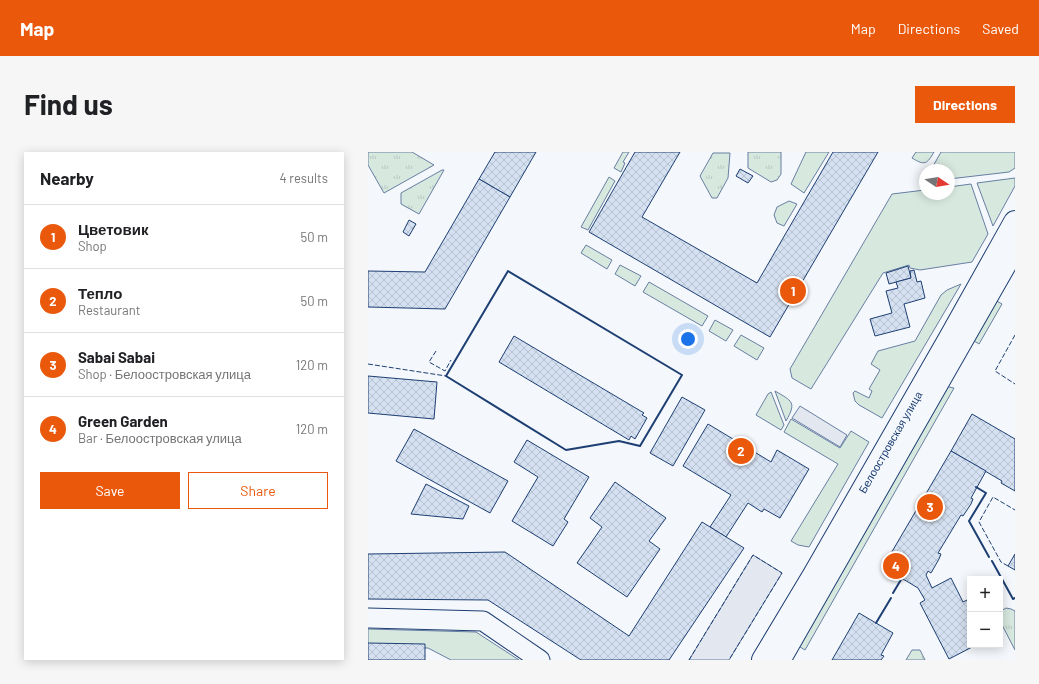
<!DOCTYPE html>
<html lang="en">
<head>
<meta charset="utf-8">
<style>
	body { margin:0; font-family:Barlow,sans-serif; background:#f6f6f6; color:#202124 }
	.controls { position:absolute; right:12px; bottom:12px; display:grid; overflow:hidden; border-radius:0px; box-shadow:0 2px 10px #0003 }
	.controls button { width:36px; height:36px; display:grid; place-items:center; padding:0; border:0; border-bottom:1px solid #e0e0e0; background:#fff; color:#202124; font:20px sans-serif }
	.compass { position:absolute; left:551px; top:12px; width:36px; height:36px; border-radius:50%; background:#fff; box-shadow:0 2px 10px #0003; rotate:102deg }
	.you { position:absolute; left:320px; top:187px; width:14px; height:14px; margin:-10px; border:3px solid #fff; border-radius:50%; background:#1a73e8; box-shadow:0 0 0 6px #1a73e833 }
	.badge { display:grid; place-items:center; width:26px; height:26px; border-radius:50%; background:#ea580c; color:#fff; font-size:13px; font-weight:700 }
	.pin { position:absolute; translate:-50% -50%; border:2px solid #fff; box-shadow:0 1px 4px #0006 }
	.list { margin:0; padding:0; list-style:none }
	h2 { display:flex; justify-content:space-between; align-items:center; height:52px; margin:0; padding:0 16px; font-size:17px }
	h2 small { font-size:13px; font-weight:400; color:#757577 }
	.list li { display:grid; grid-template-columns:26px 1fr auto; gap:12px; align-items:center; box-sizing:border-box; height:64px; padding:0 16px; border-top:1px solid #e0e0e0 }
	.list b { display:block; font-size:15px; white-space:nowrap }
	.list p { margin:0; font-size:13px; white-space:nowrap; color:#757577 }
	.list em { font-size:13px; font-style:normal; color:#757577 }
	.actions { display:flex; gap:8px; padding:12px 16px }
	.actions a { flex:1; padding:9px 0; border:1px solid #ea580c; border-radius:0px; text-align:center; font-size:14px; color:#ea580c }
	.actions .main { background:#ea580c; color:#fff }
	.map { position:relative; flex:none; width:647px; height:508px; overflow:hidden; border-radius:0px }
	header { display:flex; align-items:center; gap:24px; box-sizing:border-box; height:56px; padding:0 20px; background:#ea580c; color:#fff }
	header strong { font-size:19px }
	nav { display:flex; gap:22px; margin-inline-start:auto; font-size:14px }
	.intro { display:flex; align-items:center; justify-content:space-between; box-sizing:border-box; height:96px; padding:0 24px }
	h1 { margin:0; font-size:28px }
	.button { padding:10px 18px; border-radius:0px; background:#ea580c; color:#fff; font-size:14px; font-weight:700 }
	main { display:flex; gap:24px; padding:0 24px }
	aside { flex:1; background:#fff; border-radius:0px; box-shadow:0 2px 10px #0003 }
	.map>svg:first-child { display:block }
	.grass { fill:#d7e8df; stroke:#687fa3 }
	.park { fill:url(#park-tufts); stroke:#687fa3 }
	.parking { fill:#e3e8f0; stroke:#687fa3 }
	.building { fill:url(#building-cross-hatch); stroke:#1d3f73 }
	.lines { fill:none; stroke-linecap:round; stroke-linejoin:round }
	.minor-casing { stroke:#1d3f73; stroke-width:21 }
	.major-casing { stroke:#1d3f73; stroke-width:24 }
	.minor { stroke:#f4f7fb; stroke-width:19 }
	.major { stroke:#f4f7fb; stroke-width:22 }
	.fence { stroke:#1d3f73; stroke-width:1; stroke-dasharray:5 2; stroke-linecap:butt }
	.wall { stroke:#1d3f73; stroke-width:2 }
	.labels { text-anchor:middle; dominant-baseline:central; stroke-width:3; stroke-linejoin:round; paint-order:stroke }
	.street-label { font-size:11px; fill:#1d3f73; stroke:#f4f7fb }
</style>
</head>
<body>
<header>
<strong>Map</strong>
<nav><a>Map</a><a>Directions</a><a>Saved</a></nav>
</header>
<div class="intro"><h1>Find us</h1><a class="button">Directions</a></div>
<main>
<aside>
<h2>Nearby<small>4 results</small></h2>
<ul class="list">
<li><span class="badge">1</span><div><b>Цветовик</b><p>Shop</p></div><em>50 m</em></li>
<li><span class="badge">2</span><div><b>Тепло</b><p>Restaurant</p></div><em>50 m</em></li>
<li><span class="badge">3</span><div><b>Sabai Sabai</b><p>Shop · Белоостровская улица</p></div><em>120 m</em></li>
<li><span class="badge">4</span><div><b>Green Garden</b><p>Bar · Белоостровская улица</p></div><em>120 m</em></li>
</ul>
<div class="actions"><a class="main">Save</a><a>Share</a></div>
</aside>
<div class="map">
<svg width="647" height="508" viewBox="0 0 647 508">
	<defs>
		<pattern id="park-tufts" width="24" height="20" patternUnits="userSpaceOnUse"><rect width="24" height="20" fill="#d7e8df"/><path d="M3 7l-1-3M5 7V3M7 7l1-3M15 17l-1-3M17 17v-4M19 17l1-3" fill="none" stroke="#b8c8c3"/></pattern>
		<pattern id="building-cross-hatch" width="8" height="8" patternUnits="userSpaceOnUse"><rect width="8" height="8" fill="#d5e0f0"/><path d="M0 0l8 8M0 8l8-8" fill="none" stroke="#b6c1d1"/></pattern>
	</defs>
	<rect width="100%" height="100%" fill="#f4f7fb"/>
	<!-- grass -->
	<g class="grass">
		<polygon points="255,0 261,0 255,10 257,11 253,20 246,16"/>
		<polygon points="438,0 461,0 436,41 423,32"/>
		<path d="M548,0H566C559,12 557,14 544,6Z"/>
		<polygon points="573,0 647,0 647,16 641,20 581,27 581,18 563,18 564,16"/>
		<polygon points="241,25 247,29 220,78 213,75"/>
		<polygon points="647,26 647,34 625,74 609,31"/>
		<polygon points="603,32 620,82 604,110 552,118 542,116 541,113 515,121 443,237 424,226 422,217 524,42 557,38 557,42 581,42 581,35"/>
		<polygon points="421,49 429,52 416,74 409,71 406,63 409,55"/>
		<polygon points="218,93 244,108 239,117 213,101"/>
		<polygon points="252,113 273,124 267,134 247,122"/>
		<polygon points="281,130 340,164 334,174 275,140"/>
		<polygon points="593,132 514,266 491,253 487,249 485,241 487,239 501,246 504,239 501,237 512,218 503,212 510,199 547,189 573,143 579,138"/>
		<polygon points="625,147 634,152 611,192 603,187"/>
		<polygon points="347,168 365,178 358,189 341,179"/>
		<polygon points="373,183 396,196 389,208 366,194"/>
		<polygon points="576,234 586,236 437,498 429,493"/>
		<path d="M407,239C424,249 429,250 418,269Z"/>
		<polygon points="403,240 416,273 413,278 388,263 400,242"/>
		<polygon points="423,267 472,296 483,279 501,290 441,395 430,393 423,389 470,312 416,280"/>
		<polygon points="0,477 108,480 151,508 83,508 60,496 0,496"/>
	</g>
	<!-- park -->
	<g class="park">
		<polygon points="0,0 44,0 66,13 16,41 0,13"/>
		<polygon points="380,0 413,0 413,22 409,28 403,30 380,16"/>
		<polygon points="345,1 362,1 360,26 349,46 344,46 332,24"/>
		<polygon points="74,18 76,18 51,62 33,52 33,41"/>
		<polygon points="638,456 643,457 647,459 647,498 632,469 632,461 633,459"/>
		<polygon points="544,498 552,498 557,508 538,508"/>
	</g>
	<!-- parking -->
	<g class="parking">
		<polygon points="432,254 479,283 472,295 424,266"/>
		<polygon points="385,403 414,421 361,508 321,508"/>
	</g>
	<!-- building -->
	<g class="building">
		<polygon points="127,0 168,0 142,45 111,27"/>
		<polygon points="267,0 312,0 274,65 389,131 465,0 510,0 402,185 221,80"/>
		<polygon points="372,17 385,24 380,31 368,24"/>
		<polygon points="111,27 142,45 77,157 0,155 0,119 57,120"/>
		<polygon points="41,68 48,72 41,84 35,80"/>
		<polygon points="540,114 543,126 521,132 518,121"/>
		<polygon points="546,118 549,130 553,129 557,146 536,152 542,175 507,184 502,167 524,161 518,139 530,136 528,130 543,126 542,119"/>
		<polygon points="146,184 276,261 274,263 279,266 267,287 263,284 261,288 131,210"/>
		<polygon points="0,224 69,230 66,267 0,261"/>
		<polygon points="314,245 337,258 305,314 282,301"/>
		<polygon points="604,262 647,287 647,339 633,331 634,329 583,299"/>
		<polygon points="340,272 403,310 409,298 441,317 412,366 396,357 394,360 380,351 358,385 342,375 363,343 315,314"/>
		<polygon points="46,277 140,329 122,361 28,309"/>
		<polygon points="159,288 221,325 196,367 200,370 185,394 144,369 170,325 146,310"/>
		<polygon points="583,299 618,319 603,346 605,347 603,352 595,364 593,363 570,401 573,402 571,407 563,421 560,419 558,423 564,436 583,426 595,450 599,448 602,454 602,493 608,493 581,507 552,451 557,448 550,436 515,415"/>
		<polygon points="247,330 298,366 281,389 292,397 259,445 209,411 234,375 222,366"/>
		<polygon points="58,332 101,354 95,367 43,362"/>
		<polygon points="334,370 376,396 301,508 213,508 120,448 0,447 0,402 137,400 261,484"/>
		<polygon points="647,402 647,418 640,414"/>
		<polygon points="491,461 525,481 513,503 516,504 513,508 464,508"/>
		<polygon points="0,491 57,492 57,508 0,508"/>
	</g>
	<g class="lines">
		<!-- minor casing -->
		<g class="minor-casing">
			<g id="minor">
				<polyline points="0,466 115,469 172,508"/>
				<polyline points="413,508 647,98"/>
			</g>
		</g>
		<!-- major casing -->
		<g class="major-casing">
			<polyline id="major" points="395,508 446,423 582,186 647,70"/>
		</g>
		<!-- minor -->
		<use href="#minor" class="minor"/>
		<!-- major -->
		<use href="#major" class="major"/>
		<!-- fence -->
		<g class="fence">
			<polyline points="647,183 627,219 647,232"/>
			<polyline points="68,199 61,210 77,219 83,208"/>
			<polyline points="0,212 78,224"/>
			<polyline points="640,414 633,410 611,370 625,345 647,358"/>
			<polyline points="321,508 385,403 414,421 361,508"/>
		</g>
		<!-- wall -->
		<g class="wall">
			<polygon points="140,119 314,223 272,294 251,289 198,298 78,224"/>
			<polyline points="608,335 618,341 601,369 621,405"/>
			<polyline points="624,409 645,447 647,446"/>
			<polyline points="525,441 534,426"/>
			<polyline points="508,471 523,446"/>
		</g>
	</g>
	<g class="labels">
		<!-- street labels -->
		<g class="street-label">
			<text transform="translate(522 290) rotate(-60)">Белоостровская улица</text>
		</g>
	</g>
</svg>
<div class="controls">
<button>+</button>
<button>−</button>
</div>
<svg class="compass" viewBox="-18 -18 36 36"><path d="M0-13l5 13h-10z" fill="#e53935"/><path d="M0 13l5-13h-10z" fill="#757577"/></svg>
<div class="you"></div>
<div class="pin badge" style="left:425px;top:139px">1</div>
<div class="pin badge" style="left:373px;top:299px">2</div>
<div class="pin badge" style="left:562px;top:355px">3</div>
<div class="pin badge" style="left:528px;top:414px">4</div>
</div>
</main>
</body>
</html>
